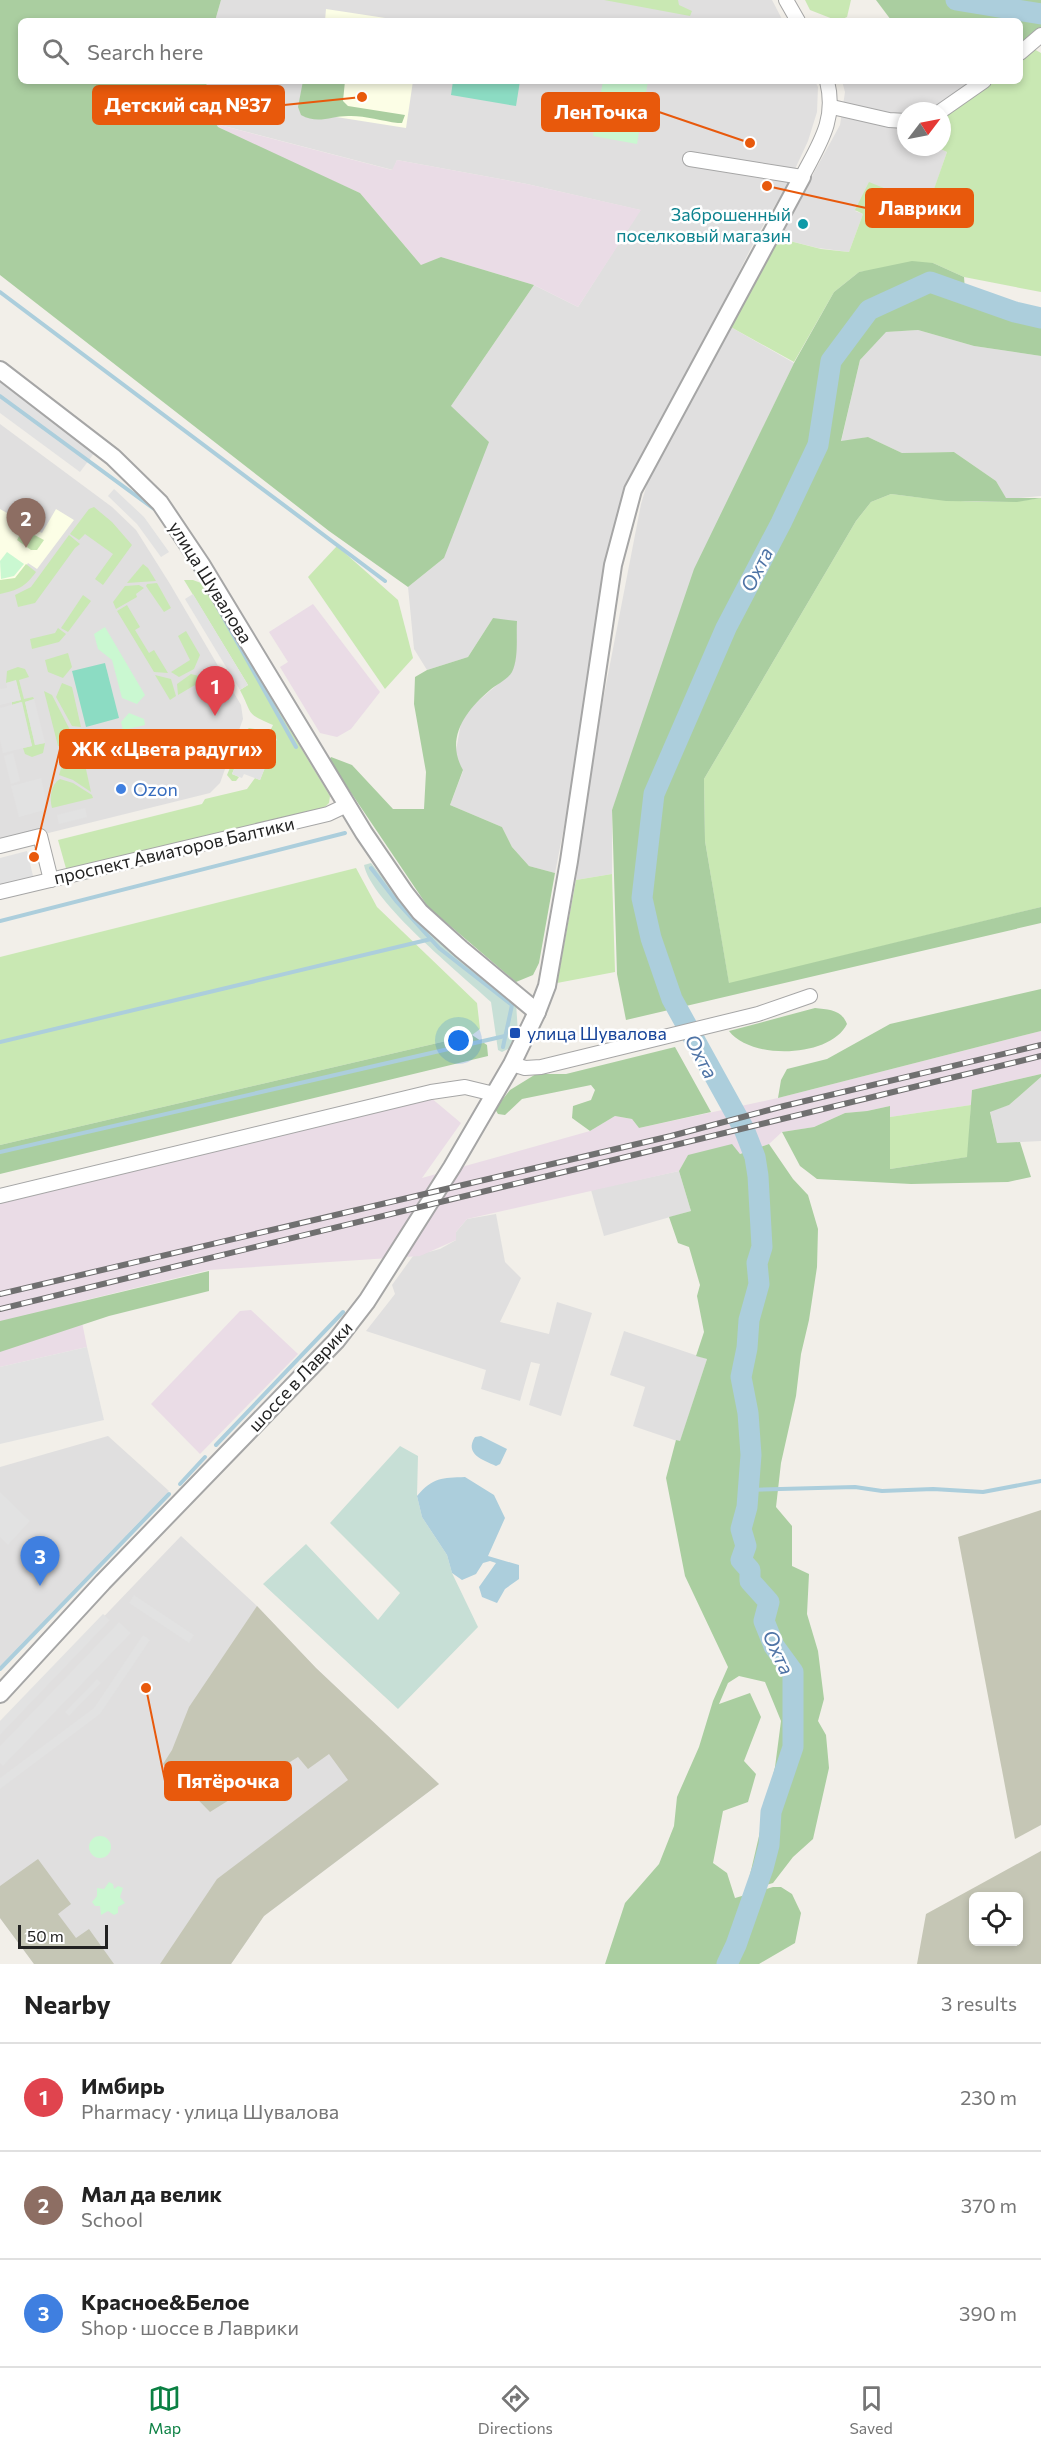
<!DOCTYPE html>
<html lang="en">
<head>
<meta charset="utf-8">
<style>
	body { margin:0; font-family:Commissioner,sans-serif; background:#f6f6f6; color:#222 }
	.controls { position:absolute; right:18px; bottom:18px; display:grid; overflow:hidden; border-radius:9px; box-shadow:0 3px 9px #0003 }
	.controls button { width:54px; height:54px; display:grid; place-items:center; padding:0; border:0; border-bottom:2px solid #e0e0e0; background:#fff; color:#222; font:30px sans-serif }
	.compass { position:absolute; left:897px; top:102px; width:54px; height:54px; border-radius:50%; background:#fff; box-shadow:0 3px 9px #0003; rotate:58deg }
	.scale { position:absolute; left:18px; bottom:15px; width:90px; box-sizing:border-box; padding-left:6px; border:3px solid #222; border-top:0; font-size:16px; line-height:21px; white-space:nowrap; color:#222; -webkit-text-stroke:4px #fff; paint-order:stroke }
	.you { position:absolute; left:459px; top:1041px; width:21px; height:21px; margin:-15px; border:4px solid #fff; border-radius:50%; background:#1a73e8; box-shadow:0 0 0 9px #1a73e833 }
	.badge { display:grid; place-items:center; width:39px; height:39px; border-radius:50%; background:#0b8043; color:#fff; font-size:20px; font-weight:700 }
	.pin { position:absolute; translate:-50% -50px; filter:drop-shadow(0 2px 3px #0008) }
	.pin::after { content:''; position:absolute; top:32px; width:21px; height:18px; background:inherit; clip-path:polygon(0 0,100% 0,50% 100%) }
	.list { margin:0; padding:0; list-style:none }
	h2 { display:flex; justify-content:space-between; align-items:center; height:78px; margin:0; padding:0 24px; font-size:26px }
	h2 small { font-size:20px; font-weight:400; color:#767676 }
	.list li { display:grid; grid-template-columns:39px 1fr auto; gap:18px; align-items:center; box-sizing:border-box; height:108px; padding:0 24px; border-top:2px solid #e0e0e0 }
	.list b { display:block; font-size:22px; white-space:nowrap }
	.list p { margin:0; font-size:20px; white-space:nowrap; color:#767676 }
	.list em { font-size:20px; font-style:normal; color:#767676 }
	.icon { flex:none; width:33px; height:33px; fill:none; stroke:currentColor; stroke-width:2; stroke-linecap:round; stroke-linejoin:round }
	.map { position:relative; flex:none; width:1041px; height:1964px; overflow:hidden }
	.search { position:absolute; background:#fff; box-shadow:0 3px 9px #0003; left:18px; right:18px; top:18px; height:66px; display:flex; align-items:center; gap:15px; box-sizing:border-box; padding:0 21px; border-radius:9px; color:#767676; font-size:22px }
	.sheet { height:402px; background:#fff }
	nav { display:flex; justify-content:space-around; align-items:center; box-sizing:border-box; height:84px; border-top:2px solid #e0e0e0; background:#fff; font-size:16px; color:#767676 }
	nav a { display:grid; justify-items:center; gap:3px }
	nav .on { color:#0b8043 }
	.map>svg:first-child { display:block }
	.residential { fill:#e0dfdf }
	.industrial { fill:#eadce6 }
	.education { fill:#fcfee6 }
	.construction { fill:#c5c6b5; fill-rule:evenodd }
	.grass { fill:#c9e8b3 }
	.forest { fill:#aacea0 }
	.wetland { fill:#c7dfd6 }
	.park { fill:#caf8d1 }
	.pitch { fill:#8cdcc3 }
	.parking { fill:#e2e2e2 }
	.water { fill:#accedc }
	.lines { fill:none; stroke-linecap:round; stroke-linejoin:round }
	.stream { stroke:#accedc; stroke-width:4 }
	.river { stroke:#accedc; stroke-width:21 }
	.minor-casing { stroke:#a6a6a6; stroke-width:16 }
	.tertiary-casing { stroke:#a6a6a6; stroke-width:20 }
	.minor { stroke:#fff; stroke-width:14 }
	.tertiary { stroke:#fff; stroke-width:16 }
	.rail-casing { stroke:#707070; stroke-width:6 }
	.rail { stroke:#fff; stroke-width:4; stroke-dasharray:11; stroke-linecap:butt }
	.culture-dot { fill:#0f9aa8; stroke:#fff; stroke-width:2 }
	.shop-dot { fill:#3f7fe0; stroke:#fff; stroke-width:2 }
	.transit-dot { fill:#1a4fb4; stroke:#fff; stroke-width:2 }
	.labels { text-anchor:middle; dominant-baseline:central; stroke-width:5; stroke-linejoin:round; paint-order:stroke }
	.culture-label { font-size:18px; fill:#0d838f; stroke:#fff; text-anchor:end }
	.street-label { font-size:18px; fill:#222; stroke:#fff }
	.shop-label { font-size:18px; fill:#366cbe; stroke:#fff; text-anchor:start }
	.transit-label { font-size:18px; fill:#164399; stroke:#fff; text-anchor:start }
	.water-label { font-size:20px; font-style:italic; fill:#4f74a6; stroke:#fff }
	.leader { fill:none; stroke:#e8590c; stroke-width:2 }
	.callout-dot { fill:#e8590c; stroke:#fff; stroke-width:2 }
	.callout { fill:#e8590c; stroke:#e8590c; stroke-width:2 }
	.callout-label { font-size:20px; text-anchor:middle; font-weight:bold; fill:#fff }
</style>
</head>
<body>
<div class="map">
<svg width="1041" height="1964" viewBox="0 0 1041 1964">
	<rect width="100%" height="100%" fill="#f2efe9"/>
	<!-- residential -->
	<g class="residential">
		<polygon points="221,0 772,0 783,21 215,21"/>
		<polygon points="207,81 815,81 818,87 817,112 808,141 789,182 758,234 630,490 555,873 529,866 512,847 502,827 450,805 463,771 455,756 461,723 471,707 511,673 493,618 468,657 427,670 414,649 408,587 444,558 451,406 534,285 578,307 640,210 527,184 397,160 393,170 220,125 218,127 204,105"/>
		<polygon points="842,81 971,81 967,100 942,118 942,111 906,111 906,147 936,147 947,152 928,207 855,211 863,214 849,252 818,248 778,238 840,125 845,92"/>
		<polygon points="729,326 794,363 761,432 612,810 612,874 576,880 578,852 599,721 641,504 648,481"/>
		<polygon points="918,330 974,346 1041,356 1041,496 1006,499 996,481 954,452 902,453 868,437 841,442 860,360 885,332"/>
		<polygon points="0,424 112,507 136,530 170,584 241,705 243,719 220,783 210,793 0,845"/>
		<polygon points="1041,1077 1041,1141 997,1143 990,1111 1009,1105"/>
		<polygon points="679,1171 691,1211 604,1236 591,1190"/>
		<polygon points="496,1214 505,1262 521,1278 500,1322 549,1334 557,1302 592,1313 561,1416 529,1405 540,1364 531,1362 520,1401 481,1389 486,1370 366,1331 395,1294 392,1285 413,1256 440,1249 456,1240 456,1232 467,1219"/>
		<polygon points="624,1331 707,1359 680,1442 633,1426 645,1387 610,1375"/>
		<polygon points="108,1436 169,1491 0,1666 0,1467"/>
		<polygon points="181,1536 257,1606 316,1668 439,1784 264,1916 231,1964 34,1964 0,1918 0,1725"/>
	</g>
	<!-- industrial -->
	<g class="industrial">
		<polygon points="220,125 392,170 397,160 527,184 641,210 578,307 534,285 441,257 422,266 360,193 246,142 219,127"/>
		<polygon points="313,604 380,692 351,729 337,737 320,733 280,667 288,662 269,632"/>
		<polygon points="1041,1031 1041,1074 972,1090 971,1105 890,1117 890,1106 867,1111 845,1113 814,1127 782,1132 769,1144 740,1154 688,1155 679,1171 467,1219 456,1232 456,1240 420,1256 209,1270 78,1302 87,1347 0,1367 0,1202 430,1097 461,1123 422,1178 590,1131 615,1116 632,1119 639,1128 778,1098"/>
		<polygon points="251,1310 298,1354 200,1454 151,1404 240,1311"/>
	</g>
	<!-- education -->
	<g class="education">
		<polygon points="326,9 405,21 325,21"/>
		<polygon points="316,81 413,81 406,128 311,113"/>
		<polygon points="0,509 42,533 56,509 74,520 37,569 28,563 18,578 0,582"/>
	</g>
	<!-- construction -->
	<g class="construction">
		<polygon points="1041,1510 1041,1825 1015,1839 958,1537"/>
		<polygon points="257,1606 316,1668 439,1784 264,1916 231,1964 160,1964 217,1879 348,1780 329,1754 308,1769 298,1757 210,1812 163,1764 172,1750 189,1707"/>
		<path d="M1041,1851V1964H917L926,1914ZM1018,1896V1942H974V1896Z"/>
		<polygon points="38,1859 71,1904 58,1914 76,1938 89,1929 114,1964 34,1964 0,1918 0,1886"/>
	</g>
	<!-- grass -->
	<g class="grass">
		<polygon points="604,0 678,0 679,5 692,11 690,16"/>
		<polygon points="805,0 851,0 847,17 838,21 810,10"/>
		<polygon points="1032,48 1041,53 1041,292 964,277 933,263 859,272 834,292 794,362 729,326 778,238 821,249 849,252 863,214 855,210 869,182 928,206 947,152 936,147 942,147 942,118 990,81 1020,81 1020,57"/>
		<path d="M891,494C939,500 993,506 1041,498V907L729,984L705,841L704,779L856,521L871,502Z"/>
		<polygon points="94,507 112,522 132,545 103,585 95,579 113,554 85,534 79,540 70,534 89,509"/>
		<polygon points="23,529 44,540 37,550 31,550 17,540"/>
		<polygon points="69,535 80,544 75,548 35,603 18,607 15,595 31,587"/>
		<polygon points="337,546 398,600 413,658 385,689 308,577"/>
		<path d="M26,564L36,572C25,587 18,590 0,594V580L15,578Z"/>
		<polygon points="143,564 148,568 156,581 127,583"/>
		<path d="M184,580H193L201,583L330,796L329,803L325,807L67,872L58,840L202,804L205,799L247,789L255,778L260,780L276,739L268,735L273,725C245,713 253,715 240,690L248,685Z"/>
		<polygon points="157,583 171,608 164,612 146,586 147,584"/>
		<polygon points="139,585 144,588 136,594 137,597 116,609 113,602 125,586"/>
		<polygon points="83,595 91,601 68,632 61,628"/>
		<polygon points="127,605 140,627 135,630 149,653 154,650 168,673 154,672 117,611"/>
		<polygon points="58,628 66,634 59,642 32,649 30,639 55,633"/>
		<polygon points="186,631 200,655 194,669 179,677 171,672 190,660 178,636"/>
		<polygon points="68,653 72,667 63,678 48,672 45,660"/>
		<polygon points="18,667 25,669 29,677 19,680 24,699 33,697 34,699 25,702 35,745 45,743 43,753 32,757 25,754 23,748 32,746 21,702 12,705 12,702 21,700 16,681 6,683 7,671"/>
		<polygon points="191,674 207,678 178,695 177,684"/>
		<polygon points="155,675 171,679 176,696 170,700"/>
		<polygon points="62,683 72,687 81,727 72,726 56,697"/>
		<polygon points="44,691 52,695 71,732 66,748 58,746"/>
		<polygon points="249,728 255,729 257,733 256,735 249,733 232,774 239,777 236,781 232,781 227,775 245,731"/>
		<polygon points="84,760 91,792 73,780 59,775 62,765"/>
		<path d="M60,779L73,783L92,795L93,798L52,808C49,798 51,784 60,779Z"/>
		<polygon points="356,868 377,907 477,1003 480,1029 472,1035 0,1145 0,957"/>
		<polygon points="612,874 615,972 557,983 576,880"/>
		<polygon points="971,1105 968,1157 890,1169 890,1117"/>
	</g>
	<!-- forest -->
	<g class="forest">
		<polygon points="0,0 221,0 215,21 21,21 21,81 207,81 204,105 218,127 360,193 421,265 441,257 534,285 451,406 489,442 444,558 408,587 329,531 0,275"/>
		<polygon points="876,0 1041,0 1041,29 1020,45 1020,21 896,21 891,20"/>
		<path d="M303,81H345L343,101L348,106L405,115L402,123H398C382,121 366,116 351,116C332,115 319,125 301,115L298,107Z"/>
		<polygon points="912,261 933,263 964,277 966,303 968,296 1014,313 1041,320 1041,356 974,346 918,330 886,332 860,360 841,441 868,437 902,453 954,452 996,481 1006,498 1041,498 1017,502 946,501 891,494 871,502 856,521 704,779 705,841 729,983 1041,907 1041,923 626,1020 617,974 612,810 694,569 794,363 834,292 859,272"/>
		<path d="M493,618L517,621C516,636 519,658 512,672C508,679 496,685 490,690C465,711 445,739 463,770L450,805L502,827L512,847L529,866L555,873L539,963L533,975L516,982L428,907L329,760L331,757L352,765L393,809H424L426,772L414,704L415,677L427,670L468,657Z"/>
		<polygon points="1041,989 1041,1031 778,1098 781,1080 787,1069 827,1059 890,1024"/>
		<path d="M815,1008C829,1010 841,1009 847,1024C831,1057 752,1061 729,1031Z"/>
		<polygon points="472,1035 487,1045 488,1056 0,1174 0,1145"/>
		<polygon points="675,1047 711,1112 639,1128 632,1119 615,1116 590,1131 572,1118 573,1106 591,1100 595,1090 591,1085 522,1099 505,1115 498,1114 495,1109 510,1090 536,1074 566,1074"/>
		<polygon points="1041,1074 1041,1077 1009,1105 990,1112 997,1143 1020,1142 1031,1177 1008,1182 911,1184 817,1179 800,1166 782,1132 814,1127 845,1113 867,1111 890,1106 890,1169 967,1157 972,1090"/>
		<polygon points="732,1144 740,1154 769,1144 793,1179 808,1195 818,1229 817,1267 809,1320 801,1354 796,1396 781,1463 776,1507 792,1526 792,1566 809,1574 807,1614 818,1651 824,1699 818,1721 826,1735 829,1768 813,1839 793,1857 773,1883 752,1889 749,1879 775,1767 781,1721 765,1682 739,1676 728,1683 719,1704 750,1693 761,1717 744,1761 756,1774 748,1802 723,1811 713,1863 727,1873 735,1898 773,1887 781,1887 792,1894 801,1913 795,1943 759,1964 605,1964 625,1903 659,1864 674,1826 677,1797 699,1747 713,1701 728,1667 685,1576 666,1478 676,1440 680,1441 707,1359 696,1356 704,1332 697,1296 700,1285 689,1247 678,1243 669,1217 691,1211 679,1171 688,1155"/>
		<polygon points="209,1271 209,1291 109,1316 0,1352 0,1321"/>
	</g>
	<!-- wetland -->
	<g class="wetland">
		<path d="M371,863L411,913L516,1002L518,1034L512,1047L502,1052L498,1050L491,1002C461,974 371,902 364,865Z"/>
		<polygon points="400,1446 418,1456 417,1496 422,1517 447,1555 452,1573 478,1627 398,1709 263,1584 306,1544 378,1620 400,1593 330,1523"/>
	</g>
	<!-- park -->
	<g class="park">
		<polygon points="603,81 648,81 637,144 593,136"/>
		<polygon points="7,552 24,564 14,576 1,579 0,561"/>
		<polygon points="105,627 145,695 137,704 122,698 112,660 98,649 94,634"/>
		<polygon points="129,713 144,719 145,725 123,730 121,722"/>
		<circle cx="100" cy="1847" r="11"/>
		<polygon points="109,1882 113,1884 114,1889 118,1886 123,1888 120,1897 125,1903 118,1907 118,1913 114,1915 108,1911 101,1915 100,1906 95,1906 92,1902 97,1896 97,1888 104,1889"/>
	</g>
	<!-- pitch -->
	<g class="pitch">
		<polygon points="453,81 520,81 516,106 451,95"/>
		<polygon points="105,663 119,718 86,727 72,671"/>
	</g>
	<!-- parking -->
	<g class="parking">
		<polygon points="0,380 95,452 80,472 0,413"/>
		<polygon points="114,489 144,517 169,552 161,557 137,524 108,496"/>
		<polygon points="193,594 248,685 240,690 185,599"/>
		<polygon points="16,680 21,700 0,705 0,689 7,688 6,683"/>
		<polygon points="34,699 45,743 35,745 25,702"/>
		<polygon points="22,702 32,746 3,753 0,740 0,708"/>
		<polygon points="249,732 266,739 268,735 277,739 260,780 244,774 242,778 232,774"/>
		<polygon points="13,753 20,781 11,784 4,756"/>
		<polygon points="41,778 48,809 19,817 11,786"/>
		<polygon points="85,808 87,817 59,824 57,815"/>
		<polygon points="27,851 34,880 0,888 0,858"/>
		<polygon points="87,1347 104,1420 0,1444 0,1367"/>
		<polygon points="0,1492 30,1521 8,1545 0,1537"/>
		<polygon points="134,1595 194,1635 189,1643 129,1603"/>
		<polygon points="103,1614 110,1620 0,1735 0,1721"/>
		<polygon points="119,1622 131,1633 3,1766 0,1763 0,1746"/>
		<polygon points="143,1635 150,1640 100,1714 0,1789 0,1778 94,1708"/>
		<polygon points="97,1679 101,1683 69,1716 65,1712"/>
	</g>
	<!-- water -->
	<g class="water">
		<path d="M481,1436L507,1449L500,1464L496,1466C483,1460 464,1454 475,1437Z"/>
		<path d="M465,1477L494,1495L505,1518L488,1556L519,1565V1579L505,1589L497,1603L482,1597L479,1587L496,1563L490,1561L483,1563L476,1574L462,1580L452,1573L447,1555L422,1517L417,1496C433,1477 442,1478 465,1477Z"/>
	</g>
	<g class="lines">
		<!-- stream -->
		<g class="stream">
			<polyline points="0,292 385,581"/>
			<polyline points="0,396 157,511"/>
			<polyline points="212,597 296,747"/>
			<polyline points="371,868 397,902 439,948 512,1005 503,1047"/>
			<polyline points="0,921 345,833"/>
			<polyline points="0,1042 431,939"/>
			<polyline points="0,1152 505,1036"/>
			<polyline points="216,1445 343,1312"/>
			<polyline points="180,1484 205,1457"/>
			<polyline points="748,1490 855,1487 882,1491 933,1489 983,1492 1041,1481"/>
			<polyline points="0,1669 169,1494"/>
		</g>
		<!-- river -->
		<g class="river">
			<polyline points="956,0 1041,14"/>
			<polyline points="727,1964 736,1945 763,1868 769,1845 771,1812 793,1747 793,1672 774,1646 764,1621 769,1602 750,1581 750,1570 741,1560 746,1546 741,1529 747,1507 751,1455 748,1413 741,1377 747,1348 749,1320 759,1284 757,1263 762,1247 758,1176 755,1157 744,1129 672,999 651,938 642,898 654,794 726,628 781,523 818,445 831,361 869,310 930,282 1015,312 1041,318"/>
		</g>
		<!-- minor casing -->
		<g class="minor-casing">
			<g id="minor">
				<polyline points="786,0 798,21"/>
				<polyline points="1020,53 1041,35"/>
				<polyline points="832,107 889,120 906,121"/>
				<polyline points="941,111 984,81"/>
				<path d="M690,159L802,177C819,144 837,120 827,81"/>
				<polyline points="0,846 40,836 51,880"/>
				<polyline points="0,892 328,814 347,805"/>
				<polyline points="512,1064 525,1068 541,1067 758,1014 810,996"/>
				<polyline points="0,1196 431,1092 465,1087 494,1094"/>
			</g>
		</g>
		<!-- tertiary casing -->
		<g class="tertiary-casing">
			<g id="tertiary">
				<polyline points="0,370 113,457 160,503 201,564 364,833 405,893 420,912 461,949 537,1012"/>
				<polyline points="0,1694 103,1582 336,1341 367,1301 452,1167 512,1064 537,1012 547,986 569,861 613,565 633,490 802,177"/>
			</g>
		</g>
		<!-- minor -->
		<use href="#minor" class="minor"/>
		<!-- tertiary -->
		<use href="#tertiary" class="tertiary"/>
		<!-- rail casing -->
		<g class="rail-casing">
			<g id="rail">
				<polyline points="0,1294 671,1136 784,1106 1041,1045"/>
				<polyline points="0,1309 1041,1056"/>
			</g>
		</g>
		<!-- rail -->
		<use href="#rail" class="rail"/>
	</g>
	<!-- markers -->
	<circle class="culture-dot" cx="803" cy="224" r="6"/>
	<circle class="shop-dot" cx="121" cy="789" r="6"/>
	<rect class="transit-dot" x="509" y="1027" width="12" height="12" rx="3"/>
	<g class="labels">
		<!-- culture labels -->
		<g class="culture-label">
			<text x="791" y="214">Заброшенный<tspan x="791" dy="21">поселковый магазин</tspan></text>
		</g>
		<!-- street labels -->
		<g class="street-label">
			<text transform="translate(211 582) rotate(58)">улица Шувалова</text>
			<text transform="translate(174 850) rotate(-13)">проспект Авиаторов Балтики</text>
			<text transform="translate(300 1376) rotate(-47)">шоссе в Лаврики</text>
		</g>
		<!-- shop labels -->
		<g class="shop-label">
			<text x="133" y="789">Ozon</text>
		</g>
		<!-- transit labels -->
		<g class="transit-label">
			<text x="527" y="1033">улица Шувалова</text>
		</g>
		<!-- water labels -->
		<g class="water-label">
			<text transform="translate(756 569) rotate(-63)">Охта</text>
			<text transform="translate(702 1056) rotate(62)">Охта</text>
			<text transform="translate(779 1652) rotate(65)">Охта</text>
		</g>
	</g>
	<!-- callouts -->
	<path class="leader" d="M362 97L284 105M750 143L659 112M767 186L866 208M34 857L60 749M146 1688L165 1781"/>
	<g class="callout-dot">
		<circle cx="362" cy="97" r="6"/>
		<circle cx="750" cy="143" r="6"/>
		<circle cx="767" cy="186" r="6"/>
		<circle cx="34" cy="857" r="6"/>
		<circle cx="146" cy="1688" r="6"/>
	</g>
	<g class="callout">
		<rect x="93" y="86" width="191" height="38" rx="6"/>
		<rect x="542" y="93" width="117" height="38" rx="6"/>
		<rect x="866" y="189" width="107" height="38" rx="6"/>
		<rect x="60" y="730" width="215" height="38" rx="6"/>
		<rect x="165" y="1762" width="126" height="38" rx="6"/>
	</g>
	<g class="callout-label">
		<text x="188" y="112">Детский сад №37</text>
		<text x="601" y="119">ЛенТочка</text>
		<text x="920" y="215">Лаврики</text>
		<text x="167" y="756">ЖК «Цвета радуги»</text>
		<text x="228" y="1788">Пятёрочка</text>
	</g>
</svg>
<div class="controls">
<button><svg class="icon" aria-label="locate" viewBox="0 0 24 24"><circle cx="12" cy="12" r="6"/><path d="M12 2v4M12 18v4M2 12h4M18 12h4"/></svg></button>
</div>
<svg class="compass" viewBox="-18 -18 36 36"><path d="M0-13l5 13h-10z" fill="#e53935"/><path d="M0 13l5-13h-10z" fill="#767676"/></svg>
<div class="scale">50 m</div>
<div class="you"></div>
<div class="pin badge" style="left:215px;top:716px;background:#e0444e">1</div>
<div class="pin badge" style="left:26px;top:548px;background:#8d6e63">2</div>
<div class="pin badge" style="left:40px;top:1586px;background:#3f7fe0">3</div>
<div class="search"><svg class="icon" aria-label="search" viewBox="0 0 24 24"><circle cx="10" cy="10" r="6"/><path d="M15 15l6 6"/></svg>Search here</div>
</div>
<section class="sheet">
<h2>Nearby<small>3 results</small></h2>
<ul class="list">
<li><span class="badge" style="background:#e0444e">1</span><div><b>Имбирь</b><p>Pharmacy · улица Шувалова</p></div><em>230 m</em></li>
<li><span class="badge" style="background:#8d6e63">2</span><div><b>Мал да велик</b><p>School</p></div><em>370 m</em></li>
<li><span class="badge" style="background:#3f7fe0">3</span><div><b>Красное&amp;Белое</b><p>Shop · шоссе в Лаврики</p></div><em>390 m</em></li>
</ul>
</section>
<nav>
<a class="on"><svg class="icon" aria-label="map" viewBox="0 0 24 24"><path d="M3 6l6-2 6 2 6-2v14l-6 2-6-2-6 2zM9 4v14M15 6v14"/></svg>Map</a>
<a><svg class="icon" aria-label="directions" viewBox="0 0 24 24"><path d="M12 3l9 9-9 9-9-9zM9 14v-3h6M13 9l2 2-2 2"/></svg>Directions</a>
<a><svg class="icon" aria-label="saved" viewBox="0 0 24 24"><path d="M7 4h10v16l-5-4-5 4z"/></svg>Saved</a>
</nav>
</body>
</html>
